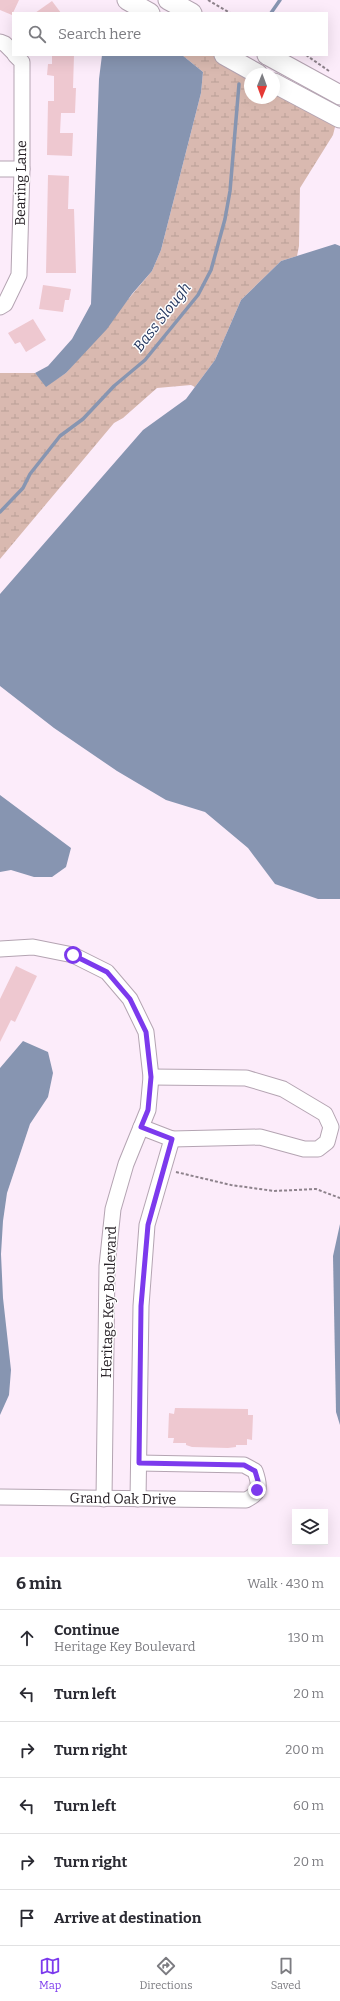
<!DOCTYPE html>
<html lang="en">
<head>
<meta charset="utf-8">
<style>
	body { margin:0; font-family:Bitter,serif; background:#f2f2f3; color:#2b2b33 }
	.controls { position:absolute; right:12px; bottom:12px; display:grid; overflow:hidden; border-radius:0px; box-shadow:0 4px 16px #0002 }
	.controls button { width:36px; height:36px; display:grid; place-items:center; padding:0; border:0; border-bottom:1px solid #e1e1e2; background:#fff; color:#2b2b33; font:20px sans-serif }
	.compass { position:absolute; left:244px; top:68px; width:36px; height:36px; border-radius:50%; background:#fff; box-shadow:0 4px 16px #0002; rotate:181deg }
	.stop { position:absolute; width:12px; height:12px; margin:-9px; border:3px solid #7c3aed; border-radius:50%; background:#fff }
	.stop.end { background:#7c3aed; border-color:#fff; box-shadow:0 1px 4px #0008 }
	.list { margin:0; padding:0; list-style:none }
	h2 { display:flex; justify-content:space-between; align-items:center; height:52px; margin:0; padding:0 16px; font-size:17px }
	h2 small { font-size:13px; font-weight:400; color:#7c7c81 }
	.list li { display:grid; grid-template-columns:26px 1fr auto; gap:12px; align-items:center; box-sizing:border-box; height:56px; padding:0 16px; border-top:1px solid #e1e1e2 }
	.list b { display:block; font-size:15px; white-space:nowrap }
	.list p { margin:0; font-size:13px; white-space:nowrap; color:#7c7c81 }
	.list em { font-size:13px; font-style:normal; color:#7c7c81 }
	.icon { flex:none; width:22px; height:22px; fill:none; stroke:currentColor; stroke-width:2; stroke-linecap:round; stroke-linejoin:round }
	.map { position:relative; flex:none; width:340px; height:1557px; overflow:hidden }
	.search { position:absolute; background:#fff; box-shadow:0 4px 16px #0002; left:12px; right:12px; top:12px; height:44px; display:flex; align-items:center; gap:10px; box-sizing:border-box; padding:0 14px; border-radius:0px; color:#7c7c81; font-size:15px }
	.sheet { height:388px; background:#fff }
	nav { display:flex; justify-content:space-around; align-items:center; box-sizing:border-box; height:56px; border-top:1px solid #e1e1e2; background:#fff; font-size:11px; color:#7c7c81 }
	nav a { display:grid; justify-items:center; gap:2px }
	nav .on { color:#7c3aed }
	.map>svg:first-child { display:block }
	.wetland { fill:url(#wetland-marsh) }
	.water { fill:#8795b1 }
	.lines { fill:none; stroke-linecap:round; stroke-linejoin:round }
	.stream { stroke:#8795b1; stroke-width:3.5 }
	.building { fill:#eec8d0 }
	.minor-casing { stroke:#b4a4b2; stroke-width:17 }
	.major-casing { stroke:#b4a4b2; stroke-width:21 }
	.path { stroke:#8d828b; stroke-width:2; stroke-dasharray:3 2; stroke-linecap:butt }
	.minor { stroke:#fff; stroke-width:15 }
	.major { stroke:#fff; stroke-width:19 }
	.route { stroke:#7c3aed; stroke-width:5 }
	.labels { text-anchor:middle; dominant-baseline:central; stroke-width:3; stroke-linejoin:round; paint-order:stroke }
	.street-label { font-size:14px; fill:#262025; stroke:#fff }
	.water-label { font-size:15px; font-style:italic; fill:#263860; stroke:#fff }
</style>
</head>
<body>
<div class="map">
<svg width="340" height="1557" viewBox="0 0 340 1557">
	<defs>
		<pattern id="wetland-marsh" width="20" height="14" patternUnits="userSpaceOnUse"><rect width="20" height="14" fill="#d9b9b0"/><path d="M1 5h8M5 5V1M11 12h8M15 12V8" fill="none" stroke="#ba9f97"/></pattern>
	</defs>
	<rect width="100%" height="100%" fill="#fcecfa"/>
	<!-- wetland -->
	<polygon class="wetland" points="182,55 212,55 250,77 250,98 274,98 274,90 336,123 333,135 300,188 299,246 297,256 281,261 241,300 215,360 195,387 191,385 157,388 123,418 114,423 0,559 0,373 35,373 46,386 66,373 152,271 161,250 201,93 203,72"/>
	<!-- water -->
	<g class="water">
		<polygon points="102,55 182,55 203,72 201,93 161,250 152,271 132,294 107,329 66,373 46,387 35,373 48,366 72,339 91,304 99,79"/>
		<polygon points="335,244 340,246 340,899 318,899 275,884 248,848 205,812 166,800 117,771 54,728 0,686 0,594 143,430 186,399 215,360 241,300 281,261"/>
		<polygon points="0,795 71,848 66,867 52,877 34,877 11,870 0,872"/>
		<polygon points="23,1041 48,1052 53,1073 48,1097 30,1124 7,1193 3,1221 1,1254 3,1298 11,1370 9,1395 0,1415 0,1068"/>
		<polygon points="340,1224 340,1425 336,1412 333,1256"/>
	</g>
	<g class="lines">
		<!-- stream -->
		<g class="stream">
			<polyline points="271,13 280,0"/>
			<polyline points="0,512 23,488 30,474 60,436 83,419 114,386 145,360 198,295 211,270 225,219 230,191 239,84"/>
		</g>
	</g>
	<!-- building -->
	<g class="building">
		<polygon points="0,0 19,0 12,15 0,10"/>
		<polygon points="52,1 61,13 35,13"/>
		<polygon points="52,55 74,55 73,88 76,88 75,113 61,113 60,133 73,133 72,156 47,155 48,101 54,101 54,76 47,75 48,64 52,64"/>
		<polygon points="48,175 69,176 68,209 74,209 76,273 46,273"/>
		<polygon points="43,285 71,289 69,300 65,300 63,312 39,309"/>
		<polygon points="33,319 46,340 26,352 20,342 15,344 8,333"/>
		<polygon points="16,966 37,976 15,1022 11,1020 0,1042 0,999"/>
		<polygon points="175,1408 248,1409 248,1415 253,1415 252,1440 247,1439 247,1445 236,1445 236,1447 228,1448 192,1447 186,1445 186,1443 173,1443 174,1438 168,1438 169,1413 174,1414"/>
	</g>
	<g class="lines">
		<!-- minor casing -->
		<g class="minor-casing">
			<g id="minor">
				<polyline points="0,42 5,44 13,52"/>
				<polyline points="0,169 22,169"/>
				<polyline points="0,307 5,304 19,275 22,169 22,62 15,55"/>
				<polyline points="0,949 33,947 73,955 107,972 130,999 146,1032 151,1077 148,1110 126,1164 113,1209 107,1266 104,1499"/>
				<polyline points="151,1077 246,1078 283,1089 325,1114 331,1127 327,1142 318,1149 304,1149 260,1137 172,1139"/>
				<path d="M0,1497L246,1500C261,1493 260,1485 255,1471L244,1465L139,1463"/>
				<polyline points="138,1499 141,1306 147,1225 172,1139 141,1127"/>
			</g>
		</g>
		<!-- major casing -->
		<g class="major-casing">
			<g id="major">
				<polyline points="127,0 150,13"/>
				<polyline points="168,0 192,13"/>
				<polyline points="224,55 258,74"/>
				<polyline points="267,55 340,95"/>
				<polyline points="274,83 340,118"/>
			</g>
		</g>
		<!-- path -->
		<g class="path">
			<polyline points="208,0 230,13"/>
			<polyline points="306,55 329,71"/>
			<polyline points="176,1172 231,1185 274,1191 316,1189 340,1198"/>
		</g>
		<!-- minor -->
		<use href="#minor" class="minor"/>
		<!-- major -->
		<use href="#major" class="major"/>
	</g>
	<g class="lines">
		<!-- route -->
		<polyline class="route" points="73,955 107,972 130,999 146,1032 151,1077 148,1110 141,1127 172,1139 148,1225 141,1306 139,1463 244,1465 255,1471 258,1481 257,1490"/>
	</g>
	<g class="labels">
		<!-- street labels -->
		<g class="street-label">
			<text transform="translate(21 183) rotate(-89)">Bearing Lane</text>
			<text transform="translate(109 1302) rotate(-88)">Heritage Key Boulevard</text>
			<text transform="translate(123 1499) rotate(1)">Grand Oak Drive</text>
		</g>
		<!-- water labels -->
		<g class="water-label">
			<text transform="translate(162 317) rotate(-52)">Bass Slough</text>
		</g>
	</g>
</svg>
<div class="controls">
<button><svg class="icon" aria-label="layers" viewBox="0 0 24 24"><path d="M12 4l9 5-9 5-9-5zM3 14l9 5 9-5"/></svg></button>
</div>
<svg class="compass" viewBox="-18 -18 36 36"><path d="M0-13l5 13h-10z" fill="#e53935"/><path d="M0 13l5-13h-10z" fill="#7c7c81"/></svg>
<div class="stop" style="left:73px;top:955px"></div>
<div class="stop end" style="left:257px;top:1490px"></div>
<div class="search"><svg class="icon" aria-label="search" viewBox="0 0 24 24"><circle cx="10" cy="10" r="6"/><path d="M15 15l6 6"/></svg>Search here</div>
</div>
<section class="sheet">
<h2>6 min<small>Walk · 430 m</small></h2>
<ul class="list">
<li><svg class="icon" aria-label="ahead" viewBox="0 0 24 24"><path d="M12 20V5M6 11l6-6 6 6"/></svg><div><b>Continue</b><p>Heritage Key Boulevard</p></div><em>130 m</em></li>
<li><svg class="icon" aria-label="left" viewBox="0 0 24 24"><path d="M17 20v-9H6M10 6l-5 5 5 5"/></svg><div><b>Turn left</b></div><em>20 m</em></li>
<li><svg class="icon" aria-label="right" viewBox="0 0 24 24"><path d="M7 20v-9h11M14 6l5 5-5 5"/></svg><div><b>Turn right</b></div><em>200 m</em></li>
<li><svg class="icon" aria-label="left" viewBox="0 0 24 24"><path d="M17 20v-9H6M10 6l-5 5 5 5"/></svg><div><b>Turn left</b></div><em>60 m</em></li>
<li><svg class="icon" aria-label="right" viewBox="0 0 24 24"><path d="M7 20v-9h11M14 6l5 5-5 5"/></svg><div><b>Turn right</b></div><em>20 m</em></li>
<li><svg class="icon" aria-label="arrive" viewBox="0 0 24 24"><path d="M6 21V4h12l-3 4 3 4H6"/></svg><div><b>Arrive at destination</b></div></li>
</ul>
</section>
<nav>
<a class="on"><svg class="icon" aria-label="map" viewBox="0 0 24 24"><path d="M3 6l6-2 6 2 6-2v14l-6 2-6-2-6 2zM9 4v14M15 6v14"/></svg>Map</a>
<a><svg class="icon" aria-label="directions" viewBox="0 0 24 24"><path d="M12 3l9 9-9 9-9-9zM9 14v-3h6M13 9l2 2-2 2"/></svg>Directions</a>
<a><svg class="icon" aria-label="saved" viewBox="0 0 24 24"><path d="M7 4h10v16l-5-4-5 4z"/></svg>Saved</a>
</nav>
</body>
</html>
